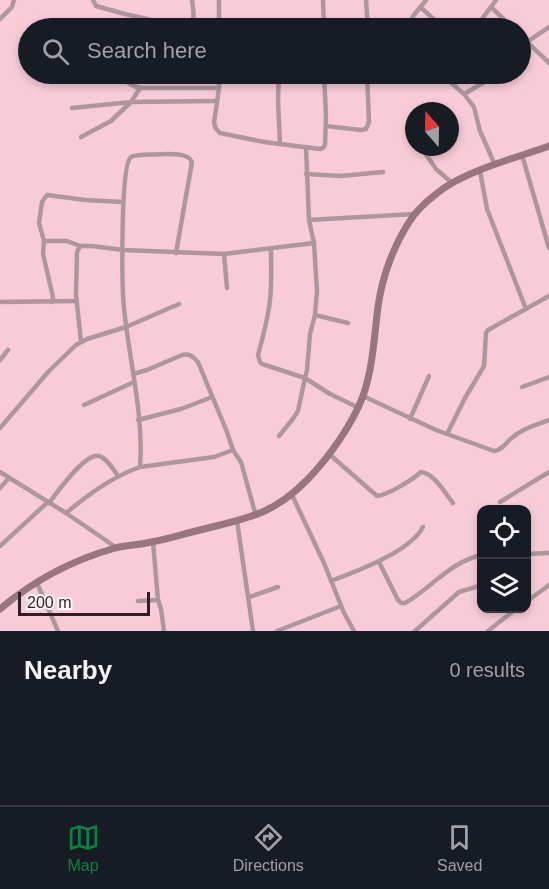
<!DOCTYPE html>
<html lang="en">
<head>
<meta charset="utf-8">
<style>
	body { margin:0; font-family:Helvetica,sans-serif; background:#242831; color:#f1f3f6 }
	.controls { position:absolute; right:18px; bottom:18px; display:grid; overflow:hidden; border-radius:12px; box-shadow:0 3px 9px #0003 }
	.controls button { width:54px; height:54px; display:grid; place-items:center; padding:0; border:0; border-bottom:2px solid #363941; background:#171b24; color:#f1f3f6; font:30px sans-serif }
	.compass { position:absolute; left:405px; top:102px; width:54px; height:54px; border-radius:50%; background:#171b24; box-shadow:0 3px 9px #0003; rotate:340deg }
	.scale { position:absolute; left:18px; bottom:15px; width:132px; box-sizing:border-box; padding-left:6px; border:3px solid #311d23; border-top:0; font-size:16px; line-height:21px; white-space:nowrap; color:#311d23; -webkit-text-stroke:4px #fef8fa; paint-order:stroke }
	.list { margin:0; padding:0; list-style:none }
	h2 { display:flex; justify-content:space-between; align-items:center; height:78px; margin:0; padding:0 24px; font-size:26px }
	h2 small { font-size:20px; font-weight:400; color:#9ea1a6 }
	.icon { flex:none; width:33px; height:33px; fill:none; stroke:currentColor; stroke-width:2; stroke-linecap:round; stroke-linejoin:round }
	.map { position:relative; flex:none; width:549px; height:631px; overflow:hidden }
	.search { position:absolute; background:#171b24; box-shadow:0 3px 9px #0003; left:18px; right:18px; top:18px; height:66px; display:flex; align-items:center; gap:15px; box-sizing:border-box; padding:0 21px; border-radius:33px; color:#9ea1a6; font-size:22px }
	.sheet { height:174px; background:#171b24 }
	nav { display:flex; justify-content:space-around; align-items:center; box-sizing:border-box; height:84px; border-top:2px solid #363941; background:#171b24; font-size:16px; color:#9ea1a6 }
	nav a { display:grid; justify-items:center; gap:3px }
	nav .on { color:#0b8043 }
	.map>svg:first-child { display:block }
	.lines { fill:none; stroke-linecap:round; stroke-linejoin:round }
	.street { stroke:#ae969d; stroke-width:4.5 }
	.secondary { stroke:#98757f; stroke-width:7 }
</style>
</head>
<body>
<div class="map">
<svg width="549" height="631" viewBox="0 0 549 631">
	<rect width="100%" height="100%" fill="#f8cbd8"/>
	<g class="lines">
		<!-- street -->
		<g class="street">
			<path d="M93,0L96,6L125,14L186,28C197,24 193,10 192,0"/>
			<polyline points="323,0 324,28"/>
			<polyline points="366,0 368,28"/>
			<polyline points="496,0 491,7 513,28"/>
			<polyline points="420,7 444,28"/>
			<polyline points="0,19 12,7 14,0"/>
			<polyline points="219,28 219,0"/>
			<polyline points="406,28 414,15 426,0"/>
			<polyline points="475,28 491,7"/>
			<polyline points="520,35 549,63"/>
			<polyline points="520,49 527,42 549,27"/>
			<polyline points="112,74 134,86 140,88 219,88"/>
			<polyline points="219,74 219,88 214,123 216,129 220,133 264,142 320,149 323,148 325,145 326,116 324,74"/>
			<polyline points="279,74 278,100 280,144"/>
			<polyline points="441,74 464,94 474,107 480,131 495,165"/>
			<polyline points="464,94 498,74"/>
			<polyline points="72,108 131,102 217,101"/>
			<polyline points="409,122 414,134"/>
			<polyline points="326,126 361,130 366,129 369,122 367,74"/>
			<polyline points="81,137 111,121 131,102 140,88"/>
			<polyline points="306,147 309,220 314,243 317,291 315,315 310,334 307,370 305,378 330,394 357,407"/>
			<polyline points="421,147 436,169 452,183"/>
			<polyline points="522,155 549,248"/>
			<polyline points="480,171 487,209 526,309"/>
			<polyline points="306,174 341,176 383,172"/>
			<polyline points="309,220 414,214"/>
			<polyline points="44,241 67,241 80,246"/>
			<path d="M271,248C271,266 272,283 270,300C268,319 263,337 258,355L260,362L262,364L305,378L298,411L292,420L279,436"/>
			<polyline points="224,254 227,288"/>
			<polyline points="0,302 76,301"/>
			<polyline points="52,302 53,297 43,254 44,241 39,223 42,202 47,195 85,200 123,202"/>
			<polyline points="315,315 348,323"/>
			<polyline points="81,341 76,295 77,252 80,246 92,246 123,250 224,254 314,243"/>
			<polyline points="0,360 8,350"/>
			<path d="M133,374L147,370L182,355C190,353 193,357 198,362L227,432L233,450L241,462L256,516"/>
			<polyline points="522,387 549,377"/>
			<path d="M363,396L436,430L494,451C503,450 506,442 513,437C523,428 537,425 549,420"/>
			<polyline points="84,405 134,382"/>
			<polyline points="410,419 429,376"/>
			<polyline points="138,420 181,409 212,397"/>
			<polyline points="0,428 49,371 76,345 87,339 126,327 179,304"/>
			<polyline points="447,434 465,398 484,366 486,333 488,330 549,296"/>
			<path d="M329,454L377,496C388,495 412,480 421,472C435,474 444,492 453,503"/>
			<path d="M140,467C144,414 129,360 124,308C122,289 120,165 131,157C136,154 156,155 163,154C173,154 188,153 192,162L176,253"/>
			<polyline points="0,472 66,513 117,548"/>
			<polyline points="0,488 9,478"/>
			<polyline points="292,495 324,563 344,613 354,631"/>
			<polyline points="500,502 549,472"/>
			<path d="M49,503C57,493 85,452 99,456C107,458 114,470 118,476"/>
			<path d="M66,513C89,494 112,477 140,467L214,457L233,450"/>
			<polyline points="237,521 253,631"/>
			<polyline points="153,542 158,600 161,609 164,631"/>
			<polyline points="0,546 48,502"/>
			<polyline points="526,554 549,553"/>
			<path d="M379,562L398,600L401,603H405C432,588 449,562 482,555"/>
			<path d="M331,581C357,571 410,552 423,527"/>
			<polyline points="37,583 58,631"/>
			<polyline points="249,597 278,587"/>
			<polyline points="138,601 158,600"/>
			<polyline points="526,602 549,585"/>
			<polyline points="277,631 341,606"/>
			<polyline points="415,631 459,592 479,586"/>
			<polyline points="488,631 517,608"/>
		</g>
		<!-- secondary -->
		<path class="secondary" d="M0,609C33,581 73,560 115,548C127,545 139,545 151,542C169,539 186,533 204,529C249,518 274,514 308,479C329,457 352,425 363,396C373,368 374,337 378,307C382,276 395,241 414,215C422,205 433,196 444,188C472,169 516,158 549,146"/>
	</g>
</svg>
<div class="controls">
<button><svg class="icon" aria-label="locate" viewBox="0 0 24 24"><circle cx="12" cy="12" r="6"/><path d="M12 2v4M12 18v4M2 12h4M18 12h4"/></svg></button>
<button><svg class="icon" aria-label="layers" viewBox="0 0 24 24"><path d="M12 4l9 5-9 5-9-5zM3 14l9 5 9-5"/></svg></button>
</div>
<svg class="compass" viewBox="-18 -18 36 36"><path d="M0-13l5 13h-10z" fill="#e53935"/><path d="M0 13l5-13h-10z" fill="#9ea1a6"/></svg>
<div class="scale">200 m</div>
<div class="search"><svg class="icon" aria-label="search" viewBox="0 0 24 24"><circle cx="10" cy="10" r="6"/><path d="M15 15l6 6"/></svg>Search here</div>
</div>
<section class="sheet">
<h2>Nearby<small>0 results</small></h2>
<ul class="list">
</ul>
</section>
<nav>
<a class="on"><svg class="icon" aria-label="map" viewBox="0 0 24 24"><path d="M3 6l6-2 6 2 6-2v14l-6 2-6-2-6 2zM9 4v14M15 6v14"/></svg>Map</a>
<a><svg class="icon" aria-label="directions" viewBox="0 0 24 24"><path d="M12 3l9 9-9 9-9-9zM9 14v-3h6M13 9l2 2-2 2"/></svg>Directions</a>
<a><svg class="icon" aria-label="saved" viewBox="0 0 24 24"><path d="M7 4h10v16l-5-4-5 4z"/></svg>Saved</a>
</nav>
</body>
</html>
